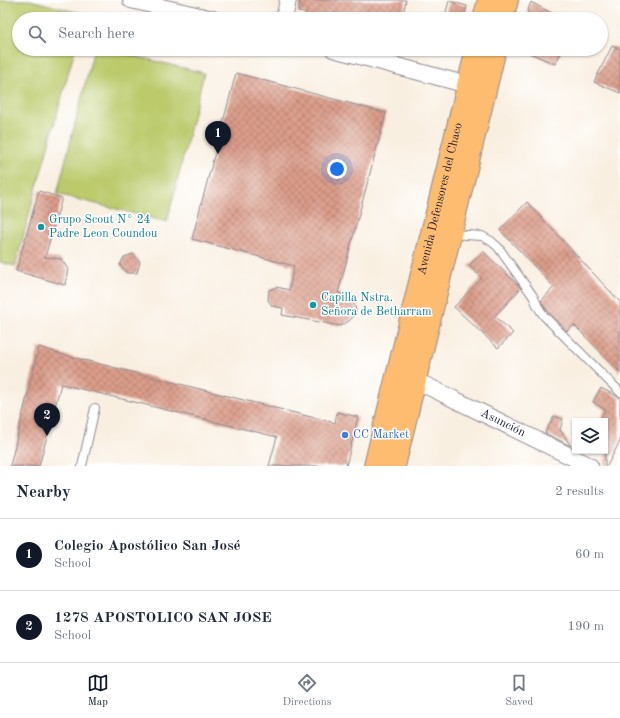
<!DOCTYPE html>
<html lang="en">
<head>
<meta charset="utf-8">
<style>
	body { margin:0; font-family:"Old Standard TT",serif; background:#f6f6f7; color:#1f2937 }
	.controls { position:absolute; right:12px; bottom:12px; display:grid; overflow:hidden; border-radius:0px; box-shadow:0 1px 3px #0004 }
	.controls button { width:36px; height:36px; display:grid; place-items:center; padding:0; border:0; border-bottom:1px solid #e0e1e3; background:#fff; color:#1f2937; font:20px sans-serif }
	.you { position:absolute; left:337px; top:169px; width:14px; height:14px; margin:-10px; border:3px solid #fff; border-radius:50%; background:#1a73e8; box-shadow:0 0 0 6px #1a73e833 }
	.badge { display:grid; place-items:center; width:26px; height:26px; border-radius:50%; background:#111827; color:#fff; font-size:13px; font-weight:700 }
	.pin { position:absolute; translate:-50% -33px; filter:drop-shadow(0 1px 2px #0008) }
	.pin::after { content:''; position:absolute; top:21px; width:14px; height:12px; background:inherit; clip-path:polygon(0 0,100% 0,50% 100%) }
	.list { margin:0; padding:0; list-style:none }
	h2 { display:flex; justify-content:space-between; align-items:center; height:52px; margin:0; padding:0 16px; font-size:17px }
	h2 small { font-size:13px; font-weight:400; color:#747a83 }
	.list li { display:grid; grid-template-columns:26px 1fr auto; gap:12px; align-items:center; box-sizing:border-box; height:72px; padding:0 16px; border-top:1px solid #e0e1e3 }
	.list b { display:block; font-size:15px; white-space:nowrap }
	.list p { margin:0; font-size:13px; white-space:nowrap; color:#747a83 }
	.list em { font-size:13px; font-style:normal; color:#747a83 }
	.icon { flex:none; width:22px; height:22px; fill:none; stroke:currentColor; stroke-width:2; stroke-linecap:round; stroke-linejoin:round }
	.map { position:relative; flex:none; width:620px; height:466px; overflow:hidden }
	.search { position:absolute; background:#fff; box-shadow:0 1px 3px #0004; left:12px; right:12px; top:12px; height:44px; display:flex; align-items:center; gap:10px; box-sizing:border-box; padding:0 14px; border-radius:22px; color:#747a83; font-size:15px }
	.sheet { height:196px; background:#fff }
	nav { display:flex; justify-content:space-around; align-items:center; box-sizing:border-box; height:56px; border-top:1px solid #e0e1e3; background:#fff; font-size:11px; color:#747a83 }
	nav a { display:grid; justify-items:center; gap:2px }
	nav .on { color:#111827 }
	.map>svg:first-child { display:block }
	.park { fill:#bcca6c; stroke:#6f7654 }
	.building { fill:url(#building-cross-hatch) }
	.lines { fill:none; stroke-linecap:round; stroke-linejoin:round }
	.lane-casing { stroke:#8e888e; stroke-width:10 }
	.street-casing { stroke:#8e888e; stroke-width:18 }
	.highway-casing { stroke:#8e888e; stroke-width:24 }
	.lane { stroke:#fff; stroke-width:8 }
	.street { stroke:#fff; stroke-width:16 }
	.highway { stroke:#fdbc6f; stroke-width:22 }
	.culture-dot { fill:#0f9aa8; stroke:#fff; stroke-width:1.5 }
	.shop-dot { fill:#3f7fe0; stroke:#fff; stroke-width:1.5 }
	.labels { text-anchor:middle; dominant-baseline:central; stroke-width:3; stroke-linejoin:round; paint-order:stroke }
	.street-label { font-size:12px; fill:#22223b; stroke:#fff }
	.culture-label { font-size:12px; fill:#0d838f; stroke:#fff; text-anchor:start }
	.shop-label { font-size:12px; fill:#366cbe; stroke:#fff; text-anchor:start }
</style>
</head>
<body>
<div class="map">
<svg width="620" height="466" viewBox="0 0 620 466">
	<defs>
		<pattern id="building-cross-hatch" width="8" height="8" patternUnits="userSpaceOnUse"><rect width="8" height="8" fill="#dc9d8a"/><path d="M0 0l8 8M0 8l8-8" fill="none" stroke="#b28072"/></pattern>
	</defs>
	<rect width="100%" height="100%" fill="#fff"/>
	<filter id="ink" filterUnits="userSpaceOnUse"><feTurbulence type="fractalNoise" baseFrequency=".025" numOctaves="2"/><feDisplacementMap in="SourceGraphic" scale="8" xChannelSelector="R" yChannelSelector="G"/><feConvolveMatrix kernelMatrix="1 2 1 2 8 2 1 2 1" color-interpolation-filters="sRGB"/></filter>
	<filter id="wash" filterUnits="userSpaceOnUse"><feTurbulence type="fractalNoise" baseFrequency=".012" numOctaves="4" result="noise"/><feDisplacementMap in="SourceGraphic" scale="16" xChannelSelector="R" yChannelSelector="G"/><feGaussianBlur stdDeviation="0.9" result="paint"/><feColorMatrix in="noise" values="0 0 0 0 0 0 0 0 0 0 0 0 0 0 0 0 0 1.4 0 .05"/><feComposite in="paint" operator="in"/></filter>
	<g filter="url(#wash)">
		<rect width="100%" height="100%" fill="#f9efe1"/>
		<!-- park -->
		<g class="park">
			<polygon points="0,0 30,0 84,14 83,19 19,19 19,49 75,49 15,266 0,262"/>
			<polygon points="94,49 106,49 204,73 167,222 57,194"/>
		</g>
		<g id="blocks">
			<!-- building -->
			<g class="building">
				<polygon points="300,0 406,0 402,19 360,19 334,13 333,19 324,17 324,19 312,19 305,18 306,13 298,12"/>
				<polygon points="449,1 467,6 464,19 444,19"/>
				<polygon points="531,2 560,18 559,19 541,19 527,12"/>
				<polygon points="612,46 620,49 620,93 594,82"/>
				<polygon points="520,49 563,49 555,64"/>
				<polygon points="236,73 386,113 338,293 346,295 354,304 356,310 354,316 349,321 340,326 282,315 283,308 272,306 268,300 269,290 277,287 289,290 294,266 192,239"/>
				<polygon points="39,191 62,198 45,257 61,259 68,269 65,285 16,271"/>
				<polygon points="527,202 620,302 620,372 574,325 567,331 547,310 541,301 554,287 500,230"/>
				<polygon points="483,251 518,285 521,288 495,316 513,333 498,348 454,307 482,278 469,266"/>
				<polygon points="133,254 140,262 137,273 127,273 120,265 124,257"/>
				<polygon points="39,347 68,356 335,423 337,412 358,417 346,466 269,466 277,437 61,384 39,466 10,466"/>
				<polygon points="601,388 620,398 620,441 607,466 605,466 605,421 599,421 605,410 593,402"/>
				<polygon points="554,416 563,419 560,430 571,446 545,433"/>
			</g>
		</g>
	</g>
	<g filter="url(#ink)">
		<use href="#blocks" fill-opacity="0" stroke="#8e888e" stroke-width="1"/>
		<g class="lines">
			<!-- lane casing -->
			<g class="lane-casing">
				<g id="lane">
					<polyline points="451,234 482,236 491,241 498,247 533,296 538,307 544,316 620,392"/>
					<polyline points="82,466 95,408"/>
				</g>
			</g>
			<!-- street casing -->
			<g class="street-casing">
				<g id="street">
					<polyline points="131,0 213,19"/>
					<polyline points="284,19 288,0"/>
					<polyline points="333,49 468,85"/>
					<path id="s1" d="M415,380L590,466"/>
				</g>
			</g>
			<!-- highway casing -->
			<g class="highway-casing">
				<g id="highway">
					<polyline points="484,19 489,0"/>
					<polyline points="502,19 507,0"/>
					<path id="s2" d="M375,466L477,49"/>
					<polyline points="394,466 495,49"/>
				</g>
			</g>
			<!-- lane -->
			<use href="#lane" class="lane"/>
			<!-- street -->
			<use href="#street" class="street"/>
			<!-- highway -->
			<use href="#highway" class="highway"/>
		</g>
	</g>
	<!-- markers -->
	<g class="culture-dot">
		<circle cx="41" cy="227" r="4"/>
		<circle cx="313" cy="305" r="4"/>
	</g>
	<circle class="shop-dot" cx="345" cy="435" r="4"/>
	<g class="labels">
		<!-- street labels -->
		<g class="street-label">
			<text stroke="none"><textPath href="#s2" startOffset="275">Avenida Defensores del Chaco</textPath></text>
			<text stroke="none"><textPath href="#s1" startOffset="98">Asunción</textPath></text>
		</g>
		<!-- culture labels -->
		<g class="culture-label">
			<text x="49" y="220">Grupo Scout N° 24<tspan x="49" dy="14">Padre Leon Coundou</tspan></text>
			<text x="321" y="298">Capilla Nstra.<tspan x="321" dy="14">Señora de Betharram</tspan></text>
		</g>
		<!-- shop labels -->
		<g class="shop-label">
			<text x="353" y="435">CC Market</text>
		</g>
	</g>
</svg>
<div class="controls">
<button><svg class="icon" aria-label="layers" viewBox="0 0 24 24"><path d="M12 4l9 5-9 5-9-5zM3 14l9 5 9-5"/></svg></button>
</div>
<div class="you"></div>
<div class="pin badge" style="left:218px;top:154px">1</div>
<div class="pin badge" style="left:47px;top:436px">2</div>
<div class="search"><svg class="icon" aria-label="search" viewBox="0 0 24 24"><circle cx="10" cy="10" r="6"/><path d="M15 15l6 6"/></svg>Search here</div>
</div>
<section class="sheet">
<h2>Nearby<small>2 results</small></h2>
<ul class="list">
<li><span class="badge">1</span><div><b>Colegio Apostólico San José</b><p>School</p></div><em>60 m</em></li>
<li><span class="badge">2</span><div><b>1278 APOSTOLICO SAN JOSE</b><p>School</p></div><em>190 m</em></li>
</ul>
</section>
<nav>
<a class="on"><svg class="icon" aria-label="map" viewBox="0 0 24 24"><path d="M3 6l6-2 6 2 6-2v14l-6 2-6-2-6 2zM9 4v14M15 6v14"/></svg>Map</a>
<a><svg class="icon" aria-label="directions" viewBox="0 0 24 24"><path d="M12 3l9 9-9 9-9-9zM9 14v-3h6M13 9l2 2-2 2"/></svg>Directions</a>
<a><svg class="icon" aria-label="saved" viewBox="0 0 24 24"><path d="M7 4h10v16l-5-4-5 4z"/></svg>Saved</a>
</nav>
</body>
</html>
